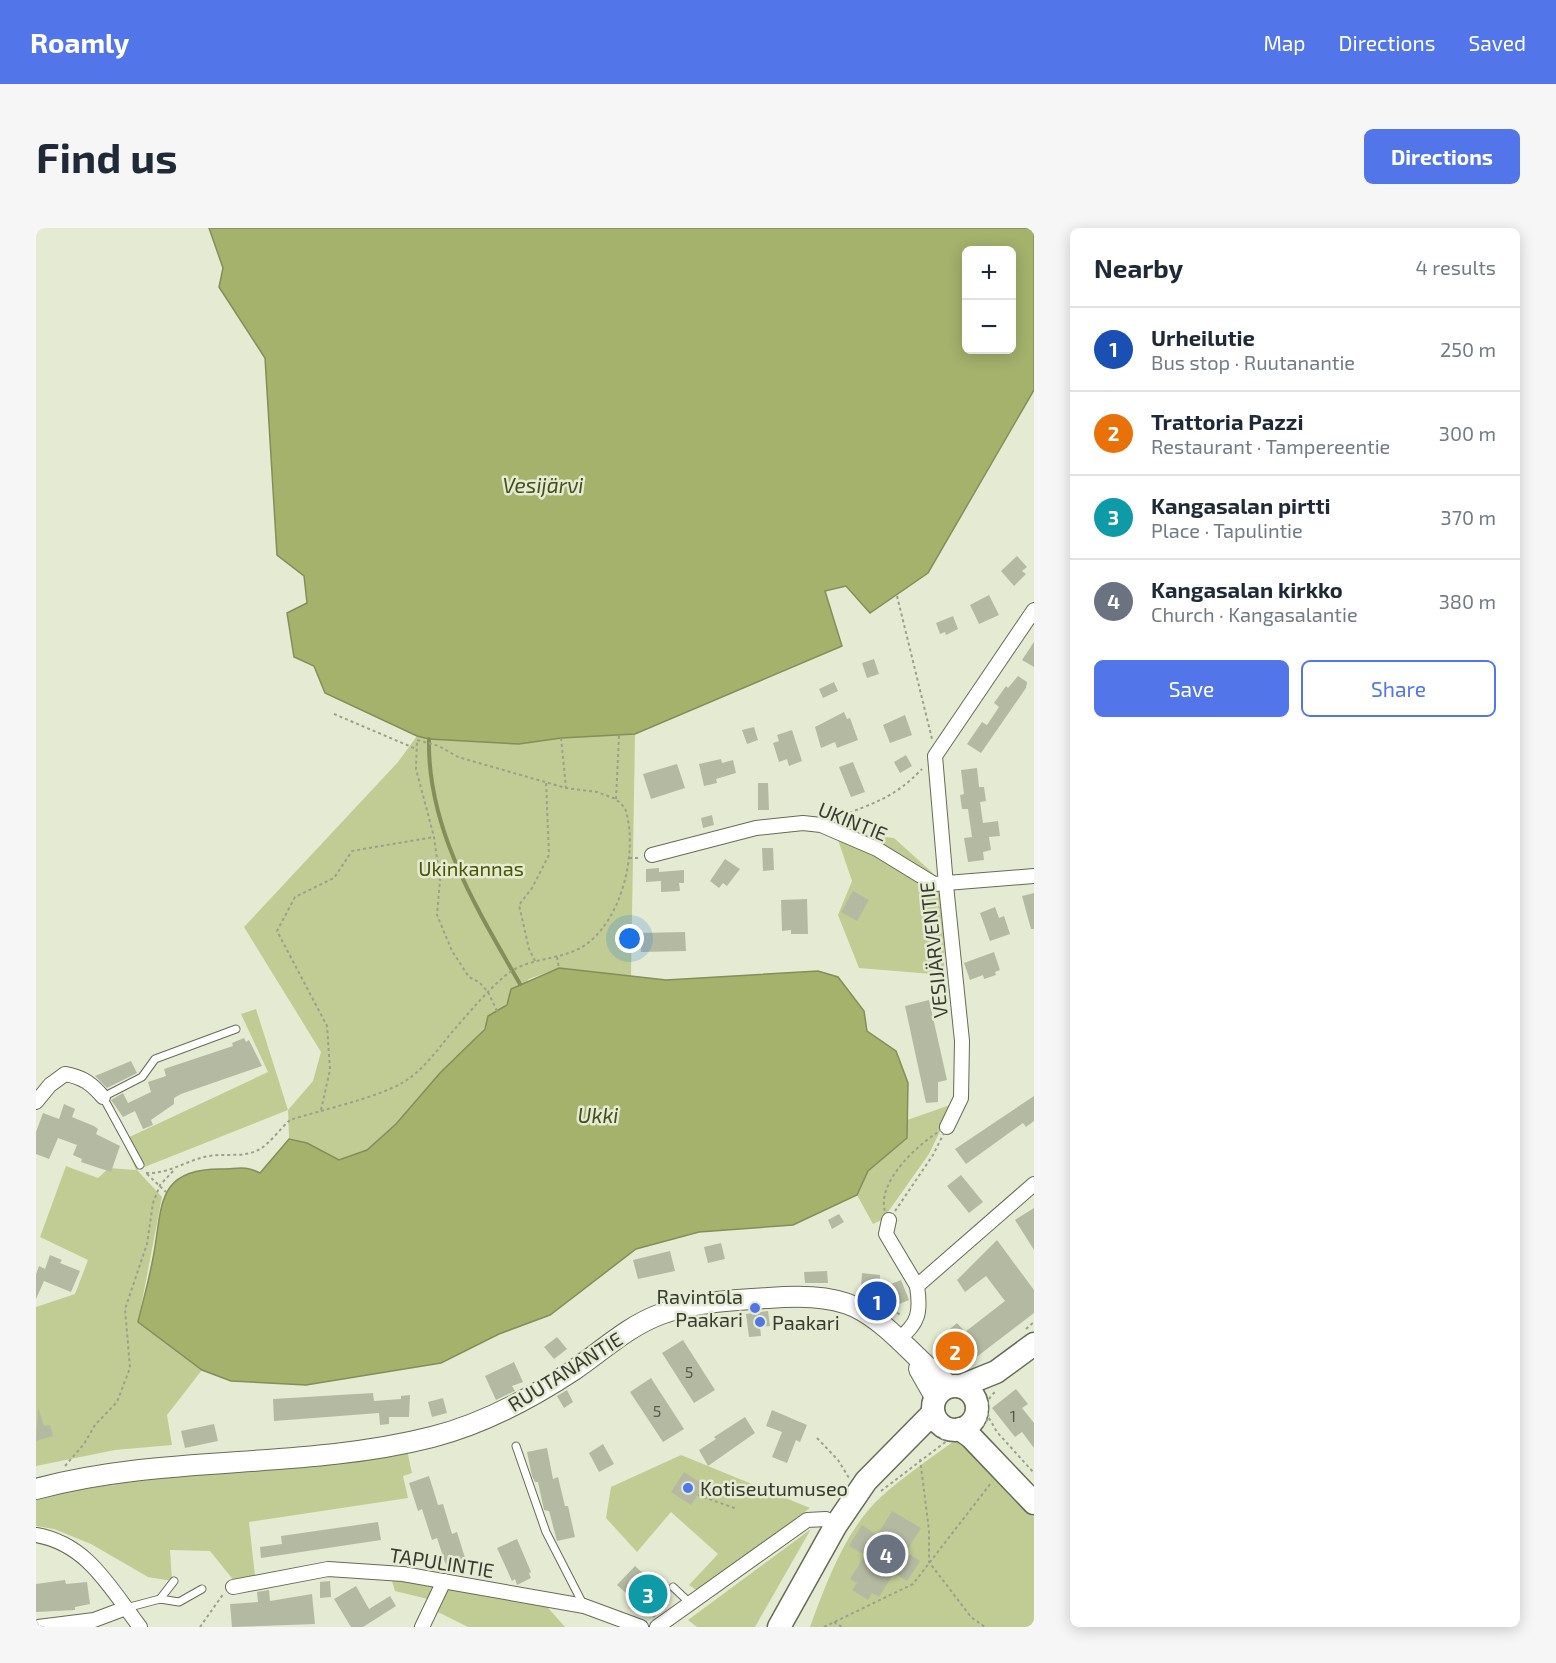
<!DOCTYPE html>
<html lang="en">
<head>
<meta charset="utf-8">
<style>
	body { margin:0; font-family:"Exo 2",sans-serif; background:#f6f6f7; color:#1f2937 }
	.controls { position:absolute; right:18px; top:18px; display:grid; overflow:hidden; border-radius:9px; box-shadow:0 3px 15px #0003 }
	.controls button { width:54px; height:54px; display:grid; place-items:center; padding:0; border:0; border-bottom:2px solid #e0e1e3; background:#fff; color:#1f2937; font:30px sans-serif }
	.you { position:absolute; left:594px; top:711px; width:21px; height:21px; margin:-15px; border:4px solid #fff; border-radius:50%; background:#1a73e8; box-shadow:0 0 0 9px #1a73e833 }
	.badge { display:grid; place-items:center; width:39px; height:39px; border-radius:50%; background:#5275ea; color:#fff; font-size:20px; font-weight:700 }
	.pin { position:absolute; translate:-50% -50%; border:3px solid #fff; box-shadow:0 2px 6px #0006 }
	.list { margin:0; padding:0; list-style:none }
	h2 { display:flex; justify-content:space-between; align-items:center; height:78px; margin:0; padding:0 24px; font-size:26px }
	h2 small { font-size:20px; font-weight:400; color:#747a83 }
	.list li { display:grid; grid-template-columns:39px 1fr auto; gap:18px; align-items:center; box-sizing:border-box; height:84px; padding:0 24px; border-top:2px solid #e0e1e3 }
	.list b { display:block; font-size:22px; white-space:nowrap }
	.list p { margin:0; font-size:20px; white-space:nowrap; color:#747a83 }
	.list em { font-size:20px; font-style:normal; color:#747a83 }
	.actions { display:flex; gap:12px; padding:18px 24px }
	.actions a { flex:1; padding:14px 0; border:2px solid #5275ea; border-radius:9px; text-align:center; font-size:21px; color:#5275ea }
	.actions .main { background:#5275ea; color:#fff }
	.map { position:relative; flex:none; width:998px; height:1399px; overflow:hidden; border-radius:9px }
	header { display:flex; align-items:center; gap:36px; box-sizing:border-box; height:84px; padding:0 30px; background:#5275ea; color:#fff }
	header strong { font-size:28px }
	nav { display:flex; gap:33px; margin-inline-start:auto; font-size:21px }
	.intro { display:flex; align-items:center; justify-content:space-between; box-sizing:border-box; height:144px; padding:0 36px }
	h1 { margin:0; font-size:42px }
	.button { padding:15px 27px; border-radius:9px; background:#5275ea; color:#fff; font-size:21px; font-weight:700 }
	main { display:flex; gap:36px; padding:0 36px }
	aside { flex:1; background:#fff; border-radius:9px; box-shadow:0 3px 15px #0003 }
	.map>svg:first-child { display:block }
	.green { fill:#c0cc93 }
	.water { fill:#a4b26c; stroke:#838e5a; stroke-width:1.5; fill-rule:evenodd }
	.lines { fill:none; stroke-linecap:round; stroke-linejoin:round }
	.stream { stroke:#838e5a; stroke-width:4 }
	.building { fill:#b4baa2 }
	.lane-casing { stroke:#666b55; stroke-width:9 }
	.street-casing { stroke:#666b55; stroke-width:16 }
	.secondary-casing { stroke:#666b55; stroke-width:22 }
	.primary-casing { stroke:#666b55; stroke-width:25 }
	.path { stroke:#9ba08d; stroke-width:2; stroke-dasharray:3 3; stroke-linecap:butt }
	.lane { stroke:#fff; stroke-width:7 }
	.street { stroke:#fff; stroke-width:14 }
	.secondary { stroke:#fff; stroke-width:20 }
	.primary { stroke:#fff; stroke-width:22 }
	.poi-dot { fill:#5275ea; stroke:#e5ebd2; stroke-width:2 }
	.labels { text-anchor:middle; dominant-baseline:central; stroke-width:5; stroke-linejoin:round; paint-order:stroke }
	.number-label { font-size:16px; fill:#565a4c }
	.street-label { font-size:20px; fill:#373a30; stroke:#e5ebd2 }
	.park-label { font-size:20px; fill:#495400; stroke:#e5ebd2 }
	.poi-label { font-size:20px; fill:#373a30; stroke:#e5ebd2; text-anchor:start }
	.water-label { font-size:21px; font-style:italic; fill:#454e1a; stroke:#e5ebd2 }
</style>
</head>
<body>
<header>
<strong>Roamly</strong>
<nav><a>Map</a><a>Directions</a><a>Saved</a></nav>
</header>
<div class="intro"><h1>Find us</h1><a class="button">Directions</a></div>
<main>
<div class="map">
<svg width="998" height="1399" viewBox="0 0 998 1399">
	<rect width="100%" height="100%" fill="#e5ebd2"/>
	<!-- green -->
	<g class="green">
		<polygon points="599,506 595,749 523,740 493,751 360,896 331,922 303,933 271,915 253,911 252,882 101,942 126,969 102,1094 166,1142 131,1187 136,1217 79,1222 0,1238 0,1079 39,1066 52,1032 4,1009 30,938 62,950 73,940 100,942 87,912 232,844 205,786 220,781 252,882 277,853 285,824 208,699 362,534 381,508 483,516 525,510"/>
		<polygon points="799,603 858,610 910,657 908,747 823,740 802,687 816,653"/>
		<polygon points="917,876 893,926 847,991 837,996 821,967 832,943 871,910 871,892"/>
		<path d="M921,1211L998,1289V1399H774C791,1353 810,1300 847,1267C870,1247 896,1229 921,1211Z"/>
		<polygon points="371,1222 376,1245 367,1248 372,1270 213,1294 219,1348 199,1354 174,1323 134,1322 136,1353 112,1349 55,1316 18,1301 0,1298 0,1271 7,1268 102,1252 306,1233"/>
		<polygon points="645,1227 774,1280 662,1363 653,1357 682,1326 635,1284 601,1324 570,1290 575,1259"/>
		<polygon points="775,1301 719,1399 661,1399 652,1392"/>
		<polygon points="354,1346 506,1373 529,1399 432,1399 400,1383 404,1374 359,1363"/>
	</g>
	<!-- water -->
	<g class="water">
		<path d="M173,0H998V162L892,345L834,385L810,358L789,363L806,418L599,506L525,510L483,516L393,511L381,508L289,465L278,438L258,429L251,385L271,375L268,348L241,327L229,130L183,59L187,40ZM975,22V122H930V22Z"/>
		<path d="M523,740L630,752L782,743L802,749L828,783L831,803L860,823L872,855L871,910L832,943L821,967L757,997L663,1004L600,1021L514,1087L463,1106L405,1135L270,1157L195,1153L166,1142L102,1094C107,1073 113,1052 117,1030C127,981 118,941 184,941C202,941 208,937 224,945L253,911L271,915L303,932L331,922L360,896L404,845L449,801L452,788L471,777L475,761Z"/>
	</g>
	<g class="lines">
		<!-- stream -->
		<path class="stream" d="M393,511C391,601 441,681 484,756"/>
	</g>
	<!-- building -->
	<g class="building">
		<polygon points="981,328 991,339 986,343 990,346 978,358 965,343"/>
		<polygon points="953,367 963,387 943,396 934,377"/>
		<polygon points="917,388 922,401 910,407 909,404 904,406 900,395"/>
		<polygon points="998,414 998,439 986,432"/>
		<polygon points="838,431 843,446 831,450 826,435"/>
		<polygon points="982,448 991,454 990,460 945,525 931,516 946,494 951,497 963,479 958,475 970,458 972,460"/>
		<polygon points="798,454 802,463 787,470 783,461"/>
		<polygon points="808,484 811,491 814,490 822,512 801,520 799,514 785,520 779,499"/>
		<polygon points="869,487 876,507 854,515 847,497"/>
		<polygon points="718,499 722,512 711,516 706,502"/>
		<polygon points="756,502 766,533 753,538 751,531 743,534 737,515 743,513 741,507"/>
		<polygon points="870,527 876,538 864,545 858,534"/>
		<polygon points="685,531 686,535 697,532 700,545 680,551 681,555 668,558 663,536"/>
		<polygon points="817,534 829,564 815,569 803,539"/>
		<polygon points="641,536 649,560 615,571 607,546"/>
		<polygon points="941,540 943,559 948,559 950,573 944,574 947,595 962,593 964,608 953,609 955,622 947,624 948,632 932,634 928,610 936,609 932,581 926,581 924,567 928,566 925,542"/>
		<polygon points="722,555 732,555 733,582 722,582"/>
		<polygon points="676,587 678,597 667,600 665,590"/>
		<polygon points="726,620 737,620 738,642 727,643"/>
		<polygon points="689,631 704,641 691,658 687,655 683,660 674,653"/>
		<polygon points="623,640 623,644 648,642 648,655 643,655 644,663 625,664 625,653 610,654 610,641"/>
		<polygon points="817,663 833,672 821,693 805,684"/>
		<polygon points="998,665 998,701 995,701 986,668"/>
		<polygon points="771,671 772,706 755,706 755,702 746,703 745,672"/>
		<polygon points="959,679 963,690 968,688 974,706 954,713 944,685"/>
		<polygon points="649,704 650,723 605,724 604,705"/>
		<polygon points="958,724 964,742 959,744 960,747 948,751 947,747 934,752 928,735"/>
		<polygon points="893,772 911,852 902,854 902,874 890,875 869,778"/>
		<polygon points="208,810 210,814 213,812 226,838 145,866 138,870 138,876 115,892 117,897 107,901 99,883 87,889 75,872 87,865 92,875 115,864 112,854 130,848 128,841 197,818 196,815"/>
		<polygon points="95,833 101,845 71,860 59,848"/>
		<polygon points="998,868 998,893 990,899 987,895 930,936 919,921"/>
		<polygon points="28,876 39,881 36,889 58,898 62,901 60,906 84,918 75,944 45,934 46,931 37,927 41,917 22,910 13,931 0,926 0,904 7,885 23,891"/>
		<polygon points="925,947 947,974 933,985 911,958"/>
		<polygon points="998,980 998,1022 979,992"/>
		<polygon points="803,986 808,994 796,1001 792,992"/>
		<polygon points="961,1012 998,1062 998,1085 930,1137 907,1107 921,1095 929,1104 969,1073 950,1048 929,1064 921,1052"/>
		<polygon points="685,1015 689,1031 672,1035 668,1019"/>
		<polygon points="634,1023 639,1043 602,1051 597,1032"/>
		<polygon points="14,1027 26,1032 24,1035 44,1043 35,1064 8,1053 0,1071 0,1046 3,1038 9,1041"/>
		<polygon points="791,1043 792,1055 769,1055 768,1044"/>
		<polygon points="826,1045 844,1047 843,1061 825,1059"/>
		<polygon points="865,1052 873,1072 861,1077 850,1058"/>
		<polygon points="732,1083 734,1098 724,1099 725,1108 713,1109 710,1086"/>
		<polygon points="521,1109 531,1121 518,1131 508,1119"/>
		<polygon points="647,1112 679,1162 658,1175 626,1125"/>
		<polygon points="478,1134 487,1154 476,1158 479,1163 460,1172 449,1148"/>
		<polygon points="615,1150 648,1201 627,1214 594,1164"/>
		<polygon points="980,1161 992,1176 986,1180 998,1195 998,1220 986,1204 979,1209 956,1180"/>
		<polygon points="531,1162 537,1174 528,1180 521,1168"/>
		<polygon points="337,1165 338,1173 365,1171 365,1168 374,1167 373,1189 353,1189 353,1196 344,1197 343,1185 238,1193 237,1171"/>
		<polygon points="407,1170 411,1185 396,1189 392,1174"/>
		<polygon points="2,1179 8,1198 14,1197 17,1208 0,1213"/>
		<polygon points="736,1182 771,1197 764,1214 760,1212 751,1235 736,1229 746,1204 730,1198"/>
		<polygon points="709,1189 719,1205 672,1238 663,1222 680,1211 678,1209"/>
		<polygon points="178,1196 182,1213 149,1220 145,1203"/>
		<polygon points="567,1216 578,1236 563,1244 553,1225"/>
		<polygon points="511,1220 517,1251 522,1249 529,1278 532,1278 539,1309 521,1313 513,1283 508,1282 502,1254 499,1254 496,1248 491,1224"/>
		<polygon points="648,1244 668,1257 655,1277 635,1264"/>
		<polygon points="393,1248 402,1277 407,1276 416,1306 421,1304 430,1333 411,1340 401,1310 396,1312 386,1281 382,1283 373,1255"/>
		<polygon points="856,1283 885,1300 870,1324 884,1333 871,1353 858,1345 843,1369 836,1365 832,1372 816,1362 821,1355 814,1351 829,1327 813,1318 826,1297 841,1307"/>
		<polygon points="342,1294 345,1312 225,1330 224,1319 246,1316 245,1308"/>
		<polygon points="481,1311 495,1344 493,1345 495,1350 481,1357 479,1351 476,1353 461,1320"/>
		<polygon points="599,1338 622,1359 626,1355 635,1364 630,1369 633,1372 618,1390 581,1357"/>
		<polygon points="29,1352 30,1356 51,1354 54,1376 39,1379 39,1382 0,1384 0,1356"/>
		<polygon points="294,1353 295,1369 284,1370 284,1354"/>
		<polygon points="320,1358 333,1381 354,1368 360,1378 327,1399 315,1399 298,1371"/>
		<polygon points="233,1362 234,1373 276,1366 279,1396 196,1399 194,1376 222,1374 221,1364"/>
	</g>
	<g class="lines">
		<!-- lane casing -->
		<g class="lane-casing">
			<g id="lane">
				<polyline points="104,937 67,869 106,849 119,831 200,801"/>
				<polyline points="480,1218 510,1304 548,1378"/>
				<polyline points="637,1359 655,1376"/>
				<polyline points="124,1371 138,1353"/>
				<polyline points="90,1380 124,1371 143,1374 166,1361"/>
			</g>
		</g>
		<!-- street casing -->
		<g class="street-casing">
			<g id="street">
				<polyline points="616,627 720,600 767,595 785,597 841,621 898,656 998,648"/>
				<path d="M0,874L14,857L29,846C47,849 56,856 67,869"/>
				<polyline points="911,899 925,870 926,813 910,657 899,528 998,382"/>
				<polyline points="853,992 850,1006 881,1058"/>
				<path d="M862,1112C883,1095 885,1084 881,1058L998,956"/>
				<path d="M0,1307C52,1316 74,1360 104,1399"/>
				<polyline points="197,1359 292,1341 367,1346 548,1378 605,1399"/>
				<polyline points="2,1399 58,1392 90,1380"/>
				<polyline points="386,1399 408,1353"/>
				<polyline points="621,1399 771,1292 790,1291 800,1297"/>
			</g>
		</g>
		<!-- secondary casing -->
		<g class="secondary-casing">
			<g id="secondary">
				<polyline points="883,1141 899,1169"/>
				<path d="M0,1261C129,1226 266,1242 396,1209C447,1196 494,1171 538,1142C566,1123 592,1098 625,1086C658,1074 697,1072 732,1070C760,1068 793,1067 819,1079C856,1097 881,1134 914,1158"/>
			</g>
		</g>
		<!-- primary casing -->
		<g class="primary-casing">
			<g id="primary">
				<circle cx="919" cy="1180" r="22"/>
				<polyline points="925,1158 960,1144 998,1116"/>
				<polyline points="924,1201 935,1209 998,1275"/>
				<polyline points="743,1399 800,1297 830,1253 897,1185"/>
			</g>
		</g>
		<!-- path -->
		<g class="path">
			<polyline points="861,368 896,511"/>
			<polyline points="298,486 378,520"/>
			<polyline points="525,510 530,560"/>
			<polyline points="580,571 583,508"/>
			<path d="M802,589C838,575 858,570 886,541"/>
			<polyline points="593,630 605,630"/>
			<polyline points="521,729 523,740"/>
			<polyline points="499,733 493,721 483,677 496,660 513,627 510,553"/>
			<polyline points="285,882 294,842 291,798 241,703 259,669 298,650 316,623 398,609"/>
			<path d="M911,899L897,927L853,992C831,960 885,912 911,899Z"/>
			<path d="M110,945C132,946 148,934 168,929C187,924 207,931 224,921C232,917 245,900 254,892C285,882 340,870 366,855C390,841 405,816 423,796C438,779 452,762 470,747C492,729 522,733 546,719C586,695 603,622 589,580L580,571L561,564L530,560L422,529L403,518L381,512L380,541L398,609L404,652L401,687L416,723L433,749L443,754L452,764L461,783"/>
			<polyline points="111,946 130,964"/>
			<polyline points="846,1075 866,1088"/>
			<polyline points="990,1101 998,1094"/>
			<polyline points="953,1190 961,1204 998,1245"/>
			<path d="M946,1198L953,1190C950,1177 950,1172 960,1163"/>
			<polyline points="900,1206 910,1213"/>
			<polyline points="781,1210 802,1232 813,1250"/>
			<polyline points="884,1231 893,1302 893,1334 935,1389 949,1399"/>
			<polyline points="29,1238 48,1216 59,1197 81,1174 94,1140 89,1081 111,1016 117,975 124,957 139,941"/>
			<polyline points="845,1263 912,1212"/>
			<polyline points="662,1267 701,1281"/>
			<polyline points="798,1394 806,1399"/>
			<polyline points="164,1399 188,1365"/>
			<polyline points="788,1399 877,1356 955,1255"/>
		</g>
		<!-- lane -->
		<use href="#lane" class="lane"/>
		<!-- street -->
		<use href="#street" class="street"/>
		<!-- secondary -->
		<use href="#secondary" class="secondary"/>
		<!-- primary -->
		<use href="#primary" class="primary"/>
	</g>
	<!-- markers -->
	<g class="poi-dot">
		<circle cx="719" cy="1080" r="6"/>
		<circle cx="724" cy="1094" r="6"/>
		<circle cx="652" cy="1260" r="6"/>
	</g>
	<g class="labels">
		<!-- number labels -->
		<g class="number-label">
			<text x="653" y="1143">5</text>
			<text x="621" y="1182">5</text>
			<text x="977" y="1187">1</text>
		</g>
		<!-- street labels -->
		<g class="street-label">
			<text transform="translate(817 593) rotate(22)">UKINTIE</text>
			<text transform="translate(897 722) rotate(-96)">VESIJÄRVENTIE</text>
			<text transform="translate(529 1143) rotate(-32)">RUUTANANTIE</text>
			<text transform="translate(406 1334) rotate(9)">TAPULINTIE</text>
		</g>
		<!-- park labels -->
		<g class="park-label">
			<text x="435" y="640">Ukinkannas</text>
		</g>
		<!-- poi labels -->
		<g class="poi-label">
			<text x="707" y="1068" text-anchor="end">Ravintola<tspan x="707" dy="23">Paakari</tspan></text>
			<text x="736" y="1094">Paakari</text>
			<text x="664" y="1260">Kotiseutumuseo</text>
		</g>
		<!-- water labels -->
		<g class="water-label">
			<text x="507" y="256">Vesijärvi</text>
			<text x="562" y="886">Ukki</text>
		</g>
	</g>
</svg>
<div class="controls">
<button>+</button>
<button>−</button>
</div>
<div class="you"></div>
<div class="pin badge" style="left:841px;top:1073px;background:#1a4fb4">1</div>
<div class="pin badge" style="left:919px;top:1123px;background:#e8710a">2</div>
<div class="pin badge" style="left:612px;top:1366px;background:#0f9aa8">3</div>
<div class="pin badge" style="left:850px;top:1326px;background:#6b7280">4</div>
</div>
<aside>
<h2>Nearby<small>4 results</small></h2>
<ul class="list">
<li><span class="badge" style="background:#1a4fb4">1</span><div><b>Urheilutie</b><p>Bus stop · Ruutanantie</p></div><em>250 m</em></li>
<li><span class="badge" style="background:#e8710a">2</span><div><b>Trattoria Pazzi</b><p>Restaurant · Tampereentie</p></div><em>300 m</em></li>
<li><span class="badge" style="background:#0f9aa8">3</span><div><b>Kangasalan pirtti</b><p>Place · Tapulintie</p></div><em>370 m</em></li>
<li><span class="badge" style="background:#6b7280">4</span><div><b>Kangasalan kirkko</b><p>Church · Kangasalantie</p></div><em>380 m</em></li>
</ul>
<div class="actions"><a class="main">Save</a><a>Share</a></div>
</aside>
</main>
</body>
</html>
